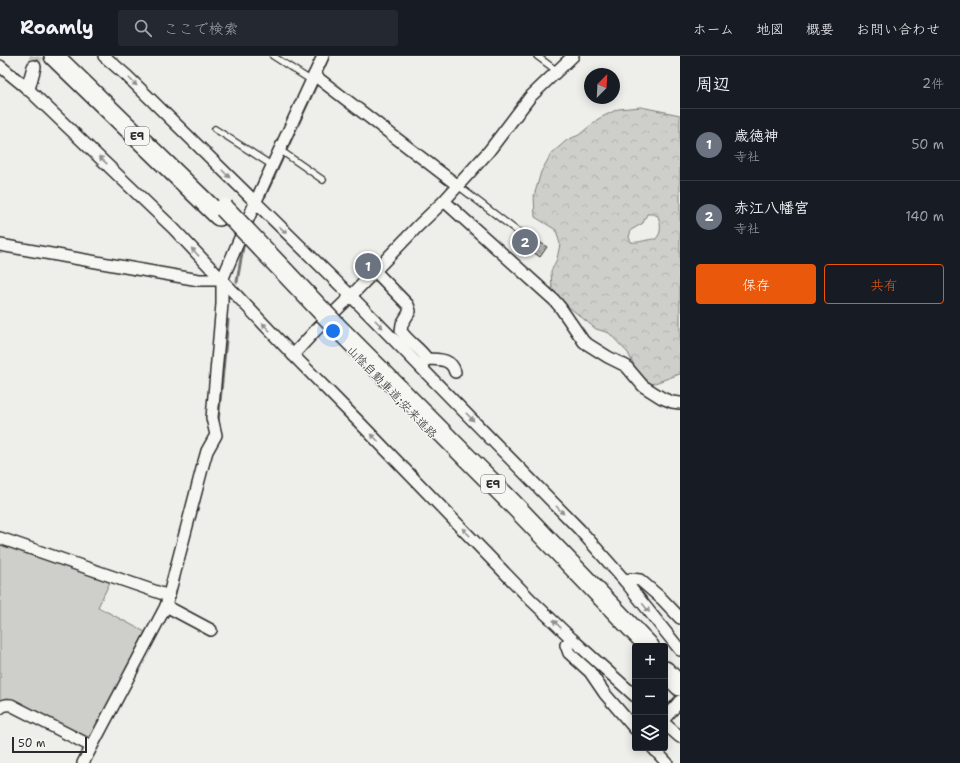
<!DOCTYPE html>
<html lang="ja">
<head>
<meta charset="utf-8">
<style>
	body { margin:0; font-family:"Shantell Sans","Klee One",sans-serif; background:#242831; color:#f1f3f6 }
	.controls { position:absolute; right:12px; bottom:12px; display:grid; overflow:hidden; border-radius:4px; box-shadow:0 2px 10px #0003 }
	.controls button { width:36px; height:36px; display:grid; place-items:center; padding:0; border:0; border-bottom:1px solid #363941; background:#171b24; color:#f1f3f6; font:20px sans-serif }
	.compass { position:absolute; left:584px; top:12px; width:36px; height:36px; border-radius:50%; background:#171b24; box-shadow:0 2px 10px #0003; rotate:24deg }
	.scale { position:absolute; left:12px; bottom:10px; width:75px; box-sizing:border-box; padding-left:4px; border:2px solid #2b2b2b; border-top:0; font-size:11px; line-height:14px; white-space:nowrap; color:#2b2b2b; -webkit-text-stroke:3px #f6f6f2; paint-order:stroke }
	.you { position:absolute; left:333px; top:275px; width:14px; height:14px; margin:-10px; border:3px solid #fff; border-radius:50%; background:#1a73e8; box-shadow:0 0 0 6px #1a73e833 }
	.badge { display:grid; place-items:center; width:26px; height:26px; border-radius:50%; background:#ea580c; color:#fff; font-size:13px; font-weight:700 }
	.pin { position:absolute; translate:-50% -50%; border:2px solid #fff; box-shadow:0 1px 4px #0006 }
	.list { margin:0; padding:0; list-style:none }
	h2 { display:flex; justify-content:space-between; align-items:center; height:52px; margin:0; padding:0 16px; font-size:17px }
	h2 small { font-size:13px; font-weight:400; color:#9ea1a6 }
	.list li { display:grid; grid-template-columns:26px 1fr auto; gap:12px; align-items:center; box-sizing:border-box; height:72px; padding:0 16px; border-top:1px solid #363941 }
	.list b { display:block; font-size:15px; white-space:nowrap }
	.list p { margin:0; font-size:13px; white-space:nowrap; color:#9ea1a6 }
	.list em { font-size:13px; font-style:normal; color:#9ea1a6 }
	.actions { display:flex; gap:8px; padding:12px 16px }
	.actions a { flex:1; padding:9px 0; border:1px solid #ea580c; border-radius:4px; text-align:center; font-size:14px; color:#ea580c }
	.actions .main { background:#ea580c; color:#fff }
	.icon { flex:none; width:22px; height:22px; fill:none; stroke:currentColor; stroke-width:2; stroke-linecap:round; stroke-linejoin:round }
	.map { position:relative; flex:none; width:680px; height:707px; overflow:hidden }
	header { display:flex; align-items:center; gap:24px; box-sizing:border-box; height:56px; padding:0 20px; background:#171b24; border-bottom:1px solid #363941 }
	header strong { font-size:19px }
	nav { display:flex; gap:22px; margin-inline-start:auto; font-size:14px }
	.search { width:280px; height:36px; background:#242831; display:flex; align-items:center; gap:10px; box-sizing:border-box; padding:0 14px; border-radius:4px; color:#9ea1a6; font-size:15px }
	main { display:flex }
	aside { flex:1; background:#171b24 }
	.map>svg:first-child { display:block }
	.green { fill:#cececa; stroke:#7c7c7a }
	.forest { fill:url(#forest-crowns); stroke:#7c7c7a; fill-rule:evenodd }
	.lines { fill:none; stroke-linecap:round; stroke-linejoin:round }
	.stream { stroke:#757573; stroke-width:3 }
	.building { fill:url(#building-cross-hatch); stroke:#2b2b2b }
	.tertiary-tunnel { stroke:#c7c7c4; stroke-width:13; stroke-dasharray:13 6; stroke-linecap:butt }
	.service-casing { stroke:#2b2b2b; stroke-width:8 }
	.minor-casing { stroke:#2b2b2b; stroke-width:14 }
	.tertiary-casing { stroke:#2b2b2b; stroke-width:16 }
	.motorway-casing { stroke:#2b2b2b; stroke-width:22 }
	.service { stroke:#f6f6f2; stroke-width:5.5 }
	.minor { stroke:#f6f6f2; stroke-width:11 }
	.tertiary { stroke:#f6f6f2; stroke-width:13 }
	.motorway { stroke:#f6f6f2; stroke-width:19 }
	.motorway-bridge-casing { stroke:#2b2b2b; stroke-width:22; stroke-linecap:butt }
	.motorway-bridge { stroke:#f6f6f2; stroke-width:19 }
	.oneway { fill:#90908e }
	.labels { text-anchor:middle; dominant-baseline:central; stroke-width:3; stroke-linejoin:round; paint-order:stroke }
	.shield { fill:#f6f6f2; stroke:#686867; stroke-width:1 }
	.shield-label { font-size:11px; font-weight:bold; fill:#2b2b2b }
	.street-label { font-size:12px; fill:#2b2b2b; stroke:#f6f6f2 }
</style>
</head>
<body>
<header>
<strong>Roamly</strong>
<div class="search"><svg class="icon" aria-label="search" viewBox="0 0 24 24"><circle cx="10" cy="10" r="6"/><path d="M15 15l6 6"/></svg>ここで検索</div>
<nav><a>ホーム</a><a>地図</a><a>概要</a><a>お問い合わせ</a></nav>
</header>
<main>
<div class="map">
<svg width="680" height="707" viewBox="0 0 680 707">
	<defs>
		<pattern id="forest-crowns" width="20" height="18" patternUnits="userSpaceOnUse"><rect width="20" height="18" fill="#cececa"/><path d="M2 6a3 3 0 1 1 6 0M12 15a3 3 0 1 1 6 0" fill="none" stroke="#b1b1ae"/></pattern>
		<pattern id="building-cross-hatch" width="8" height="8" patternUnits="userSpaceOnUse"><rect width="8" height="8" fill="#babab7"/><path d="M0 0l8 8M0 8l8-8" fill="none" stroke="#979795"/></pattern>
	</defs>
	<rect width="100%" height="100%" fill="#eeeeea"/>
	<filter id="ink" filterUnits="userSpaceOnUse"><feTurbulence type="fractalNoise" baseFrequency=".025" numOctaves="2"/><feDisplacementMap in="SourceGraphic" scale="8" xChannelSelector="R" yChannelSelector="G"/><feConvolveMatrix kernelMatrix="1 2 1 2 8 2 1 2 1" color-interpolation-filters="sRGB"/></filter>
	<g filter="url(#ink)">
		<!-- green -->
		<polygon class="green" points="0,486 111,524 98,551 145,576 88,686 0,647"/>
		<!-- forest -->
		<path class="forest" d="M641,51L680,59V318L652,328L639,319L628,297L609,277L596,273L570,252L552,233L551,215L557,203L560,188L556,174L535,161L534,140L541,116L551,98L567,84L579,79L598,63L618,53ZM647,158H653L658,160C661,169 662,176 656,183C646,183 641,187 631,186L629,181L631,174L643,167Z"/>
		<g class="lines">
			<!-- stream -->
			<g class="stream">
				<polyline points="320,20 329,0"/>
				<polyline points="265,140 318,25"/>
				<polyline points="237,226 243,191 245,185"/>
				<polyline points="218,366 228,264"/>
			</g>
		</g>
		<!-- building -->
		<polygon class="building" points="521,172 525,174 526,173 534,178 532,181 547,191 540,201 526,191 525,192 516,186 519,182 516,180 521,177"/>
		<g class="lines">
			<!-- tertiary-tunnel -->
			<polyline class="tertiary-tunnel" points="34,11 36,0"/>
			<!-- service casing -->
			<g class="service-casing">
				<g id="service">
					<polyline points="273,0 312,25"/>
					<polyline points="537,0 557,15"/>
					<polyline points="215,73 273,110"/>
					<polyline points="280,94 323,124"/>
					<polyline points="457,129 517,175"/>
				</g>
			</g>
			<!-- minor casing -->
			<g class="minor-casing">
				<g id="minor">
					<polyline points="104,0 127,20 351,240 580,474 625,525 680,594"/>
					<polyline points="0,10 28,33 173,172 293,299 360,367 531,544 572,583 635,640"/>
					<polyline points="314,19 457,129"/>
					<polyline points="444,145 554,244 560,251 584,286 608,301 626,310 643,330 662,342 672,346 680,347"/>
					<polyline points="0,189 199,224 222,224"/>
					<path d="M375,215L408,249L410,255L402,268L401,275C408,286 420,292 427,303L420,310"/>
					<polyline points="293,299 315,275 351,240 418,170 444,145 489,95 530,41 573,0"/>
					<path d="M427,303C439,304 451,302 455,316"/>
					<polyline points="0,482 169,540"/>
					<polyline points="625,525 631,523 640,524 662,543 680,562"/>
					<polyline points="166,550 211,574"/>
					<polyline points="572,583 566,589 569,597 590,616 605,638 635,673"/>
					<path d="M0,652C3,649 6,648 11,649L91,690"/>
					<polyline points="665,662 680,645"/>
					<polyline points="665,668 680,681"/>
					<polyline points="653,692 667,707"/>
					<polyline points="83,707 166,550 203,409 207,395 216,379 212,362 222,248 222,224 255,147 323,0"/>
				</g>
			</g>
			<!-- tertiary casing -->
			<g class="tertiary-casing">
				<polyline id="tertiary" points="28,33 34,11"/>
			</g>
			<!-- motorway casing -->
			<g class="motorway-casing">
				<g id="motorway">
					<polyline points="54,0 219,160"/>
					<polyline points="334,268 510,445 649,590"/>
					<polyline points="665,615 680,630"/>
				</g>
			</g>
			<!-- service -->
			<use href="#service" class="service"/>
			<!-- minor -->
			<use href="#minor" class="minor"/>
			<!-- tertiary -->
			<use href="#tertiary" class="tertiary"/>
			<!-- motorway -->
			<use href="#motorway" class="motorway"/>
			<!-- motorway-bridge casing -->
			<g class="motorway-bridge-casing">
				<polyline id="motorway-bridge" points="224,152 334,268"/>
			</g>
			<!-- motorway-bridge -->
			<use href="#motorway-bridge" class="motorway-bridge"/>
		</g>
		<!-- one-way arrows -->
		<defs><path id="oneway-solid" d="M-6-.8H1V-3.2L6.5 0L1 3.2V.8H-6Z"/></defs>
		<g class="oneway">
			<use href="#oneway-solid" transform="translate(133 26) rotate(45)"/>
			<use href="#oneway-solid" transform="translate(103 104) rotate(-136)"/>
			<use href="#oneway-solid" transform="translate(226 118) rotate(45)"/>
			<use href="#oneway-solid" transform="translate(283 174) rotate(44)"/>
			<use href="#oneway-solid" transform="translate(195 196) rotate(-133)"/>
			<use href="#oneway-solid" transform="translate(379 268) rotate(46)"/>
			<use href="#oneway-solid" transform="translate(266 271) rotate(-134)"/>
			<use href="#oneway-solid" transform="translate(470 361) rotate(46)"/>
			<use href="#oneway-solid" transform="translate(375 382) rotate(-134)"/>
			<use href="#oneway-solid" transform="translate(560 454) rotate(46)"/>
			<use href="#oneway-solid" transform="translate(466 476) rotate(-134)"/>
			<use href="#oneway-solid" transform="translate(646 552) rotate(52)"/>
			<use href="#oneway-solid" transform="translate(557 568) rotate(-136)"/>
		</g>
	</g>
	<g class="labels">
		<!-- shield labels -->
		<g class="shield">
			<rect x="125" y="71" width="24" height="18" rx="3"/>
			<rect x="481" y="419" width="24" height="18" rx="3"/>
		</g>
		<g class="shield-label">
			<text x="137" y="80">E9</text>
			<text x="493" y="428">E9</text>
		</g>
		<!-- street labels -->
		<g class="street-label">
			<text transform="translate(392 336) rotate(46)">山陰自動車道;安来道路</text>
		</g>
	</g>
</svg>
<div class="controls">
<button>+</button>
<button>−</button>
<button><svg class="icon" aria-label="layers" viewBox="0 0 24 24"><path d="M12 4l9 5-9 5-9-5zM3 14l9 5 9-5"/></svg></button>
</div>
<svg class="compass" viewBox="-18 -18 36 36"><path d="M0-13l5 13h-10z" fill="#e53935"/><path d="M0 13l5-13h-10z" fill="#9ea1a6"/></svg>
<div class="scale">50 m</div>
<div class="you"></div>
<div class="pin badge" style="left:368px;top:210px;background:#6b7280">1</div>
<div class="pin badge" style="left:525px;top:186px;background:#6b7280">2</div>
</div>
<aside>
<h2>周辺<small>2件</small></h2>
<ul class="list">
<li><span class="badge" style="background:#6b7280">1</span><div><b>歳徳神</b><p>寺社</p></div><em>50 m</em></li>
<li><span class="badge" style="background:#6b7280">2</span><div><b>赤江八幡宮</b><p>寺社</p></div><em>140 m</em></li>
</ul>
<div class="actions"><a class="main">保存</a><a>共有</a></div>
</aside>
</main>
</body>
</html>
